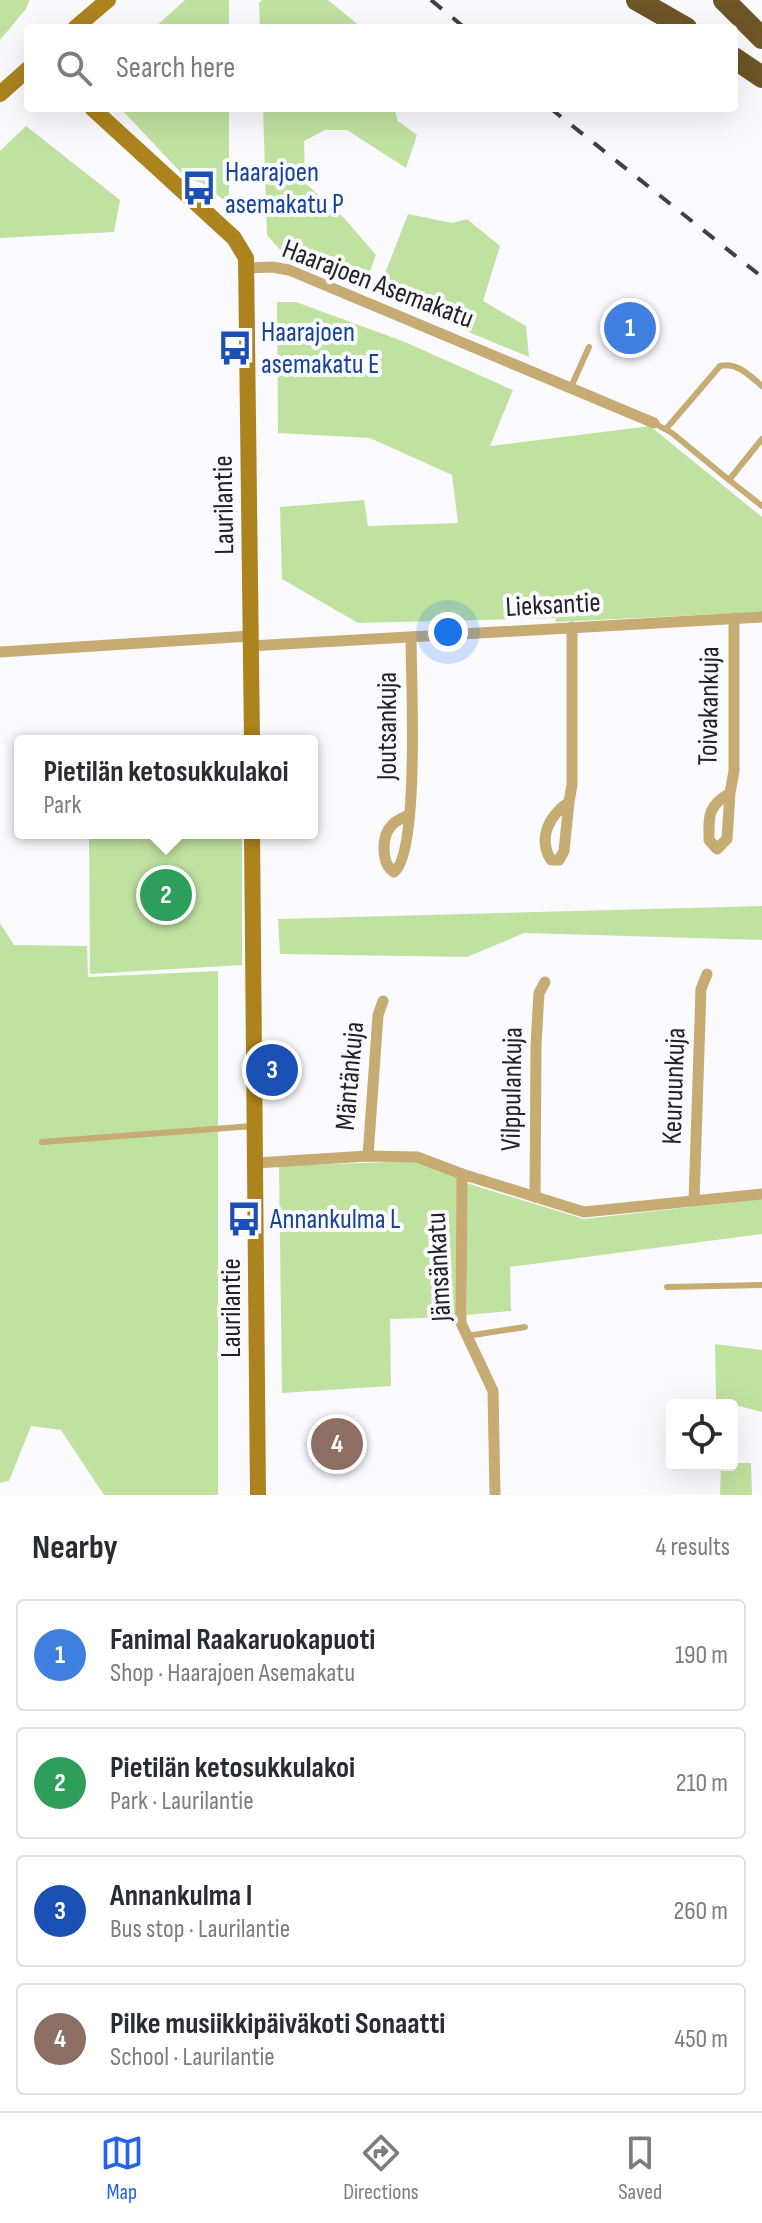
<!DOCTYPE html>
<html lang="en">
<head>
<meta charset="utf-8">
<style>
	body { margin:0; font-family:"Sofia Sans Condensed",sans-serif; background:#f2f2f3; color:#2b2b33 }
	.controls { position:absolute; right:24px; bottom:24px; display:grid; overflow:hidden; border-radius:8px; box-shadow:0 8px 32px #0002 }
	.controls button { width:72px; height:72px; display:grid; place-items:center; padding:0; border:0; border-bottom:2px solid #e1e1e2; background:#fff; color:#2b2b33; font:40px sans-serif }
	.you { position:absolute; left:448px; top:632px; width:28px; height:28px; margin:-20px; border:6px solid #fff; border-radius:50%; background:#1a73e8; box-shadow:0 0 0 12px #1a73e833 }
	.badge { display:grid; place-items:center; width:52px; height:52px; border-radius:50%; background:#2563eb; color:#fff; font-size:26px; font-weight:700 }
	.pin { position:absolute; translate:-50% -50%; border:4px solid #fff; box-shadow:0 2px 8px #0006 }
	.popup { position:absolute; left:14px; top:735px; width:304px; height:104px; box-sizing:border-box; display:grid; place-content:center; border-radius:8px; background:#fff; filter:drop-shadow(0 2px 6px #0005); font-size:26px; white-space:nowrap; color:#7c7c81 }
	.popup b { font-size:30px; color:#2b2b33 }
	.popup::after { content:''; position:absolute; left:50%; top:100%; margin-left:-16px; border:16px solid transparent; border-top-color:#fff }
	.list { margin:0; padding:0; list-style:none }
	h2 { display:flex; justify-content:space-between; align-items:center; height:104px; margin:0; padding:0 32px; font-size:34px }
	h2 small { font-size:26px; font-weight:400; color:#7c7c81 }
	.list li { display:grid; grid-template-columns:52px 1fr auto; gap:24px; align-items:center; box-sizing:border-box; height:112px; margin:0 16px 16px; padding:0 16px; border:2px solid #e1e1e2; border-radius:8px }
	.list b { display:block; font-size:30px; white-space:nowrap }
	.list p { margin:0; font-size:26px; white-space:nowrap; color:#7c7c81 }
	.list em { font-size:26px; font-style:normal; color:#7c7c81 }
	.icon { flex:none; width:44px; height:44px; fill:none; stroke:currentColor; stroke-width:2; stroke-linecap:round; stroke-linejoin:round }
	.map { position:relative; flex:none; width:762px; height:1495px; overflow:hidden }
	.search { position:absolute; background:#fff; box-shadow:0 8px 32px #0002; left:24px; right:24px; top:24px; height:88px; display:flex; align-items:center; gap:20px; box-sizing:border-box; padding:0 28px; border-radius:8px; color:#7c7c81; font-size:30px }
	.sheet { height:616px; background:#fff }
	nav { display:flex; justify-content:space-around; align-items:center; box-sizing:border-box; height:112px; border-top:2px solid #e1e1e2; background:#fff; font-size:22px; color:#7c7c81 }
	nav a { display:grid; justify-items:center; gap:4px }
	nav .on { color:#2563eb }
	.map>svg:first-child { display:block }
	.green { fill:#c0e2a1 }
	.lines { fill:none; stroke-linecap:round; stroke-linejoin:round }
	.lane { stroke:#c6ab73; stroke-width:6 }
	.street { stroke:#c6ab73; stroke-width:11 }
	.secondary { stroke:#ac831d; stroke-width:16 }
	.highway { stroke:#6c5626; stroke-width:22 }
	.rail { stroke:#404042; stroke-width:4; stroke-dasharray:14 14; stroke-linecap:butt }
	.labels { text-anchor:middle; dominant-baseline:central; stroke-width:8; stroke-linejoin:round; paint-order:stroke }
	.transit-label { font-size:28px; fill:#164399; stroke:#fbfbff; text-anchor:start }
	.street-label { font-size:28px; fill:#222224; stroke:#fbfbff }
</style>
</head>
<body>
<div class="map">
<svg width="762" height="1495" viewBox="0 0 762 1495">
	<rect width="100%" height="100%" fill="#fbfbff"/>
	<!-- green -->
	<g class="green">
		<polygon points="0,0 30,0 25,10 0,40"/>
		<polygon points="185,0 229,0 229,28 154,28"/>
		<polygon points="262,0 328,0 362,28 260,28 259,3"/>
		<polygon points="120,108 229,108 229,204 202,183 187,179"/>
		<polygon points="263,108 394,108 398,121 417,135 406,168 347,130 325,130 304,141 305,183 344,218 376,255 363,290 288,259 267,235"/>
		<polygon points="26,126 120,200 114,232 0,238 0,151"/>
		<polygon points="408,214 452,223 467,219 500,246 483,301 526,326 529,357 377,294"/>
		<polygon points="277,302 296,302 405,342 513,390 490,446 650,426 762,517 762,612 555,622 556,618 358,623 282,579 280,507 364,500 368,526 458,523 452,475 370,438 278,433"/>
		<polygon points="89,833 242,833 242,965 90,974"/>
		<polygon points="762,906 762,940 524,933 467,957 280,954 278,919"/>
		<polygon points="0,923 14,945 87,946 88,977 218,971 218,1495 104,1495 61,1430 31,1426 9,1481 0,1483"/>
		<polygon points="417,1161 457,1177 456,1317 390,1319 391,1386 282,1393 279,1166"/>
		<polygon points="466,1183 584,1219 762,1199 762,1234 510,1267 511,1311 467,1315"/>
		<polygon points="715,1344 762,1350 762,1412 716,1400"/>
		<polygon points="732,1463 751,1463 752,1495 720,1495 721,1465"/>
	</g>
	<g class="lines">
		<!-- lane -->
		<g class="lane">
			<polyline points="571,387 589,347"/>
			<polyline points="654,423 672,433 729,480 762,439"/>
			<path d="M666,429L720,366C737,362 749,375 762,386"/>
			<polyline points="729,480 762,506"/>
			<polyline points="42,1142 253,1126"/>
			<polyline points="667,1287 762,1285"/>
			<polyline points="467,1336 525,1327"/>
		</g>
		<!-- street -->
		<g class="street">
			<polyline points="247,268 272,267 289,270 654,423"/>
			<polyline points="251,646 762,617"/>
			<polyline points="0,652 251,636"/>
			<path d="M730,793L727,839L717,849L709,840C709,815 707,807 730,793L734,771V618"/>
			<path d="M569,802L564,851L559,860H551C537,837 550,815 569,802L572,785V627"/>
			<path d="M409,815C403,818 396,820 392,825C381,836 381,864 394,872C420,853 411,675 411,637"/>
			<polyline points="368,1156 378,1015 383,1001"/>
			<polyline points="256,1163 368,1156 417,1157 462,1174 584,1212 762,1194"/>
			<polyline points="462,1174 461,1323 493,1391 495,1495"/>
			<polyline points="535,1197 536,1045 539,993 545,982"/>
			<polyline points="694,1201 701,989 707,974"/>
		</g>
		<!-- secondary -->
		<g class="secondary">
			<polyline points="75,28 108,0"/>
			<polyline points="0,94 28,69"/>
			<polyline points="92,108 234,238 246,258 252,741"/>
			<polyline points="252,833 258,1495"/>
		</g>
		<!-- highway -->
		<g class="highway">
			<polyline points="637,0 686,28"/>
			<polyline points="724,0 762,38"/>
			<polyline points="734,58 762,77"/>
		</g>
		<!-- rail -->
		<g class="rail">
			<polyline points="431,0 465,28"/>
			<polyline points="550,108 762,277"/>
		</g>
	</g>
	<!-- icons -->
	<defs>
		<g id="bus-bare" transform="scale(2.76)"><path d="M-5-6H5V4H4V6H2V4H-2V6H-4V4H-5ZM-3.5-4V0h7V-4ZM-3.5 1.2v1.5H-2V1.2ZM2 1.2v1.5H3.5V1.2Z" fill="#1a4fb4" stroke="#fbfbff" stroke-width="2.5" paint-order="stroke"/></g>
	</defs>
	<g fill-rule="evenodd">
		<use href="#bus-bare" x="199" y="188"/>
		<use href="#bus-bare" x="235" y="348"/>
		<use href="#bus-bare" x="244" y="1219"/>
	</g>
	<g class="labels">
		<!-- transit labels -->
		<g class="transit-label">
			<text x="225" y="172">Haarajoen<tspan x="225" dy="32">asemakatu P</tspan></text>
			<text x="261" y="332">Haarajoen<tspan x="261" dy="32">asemakatu E</tspan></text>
			<text x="270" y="1219">Annankulma L</text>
		</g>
		<!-- street labels -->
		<g class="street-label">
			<text transform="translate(378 284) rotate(21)">Haarajoen Asemakatu</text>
			<text transform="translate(224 505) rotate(-91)">Laurilantie</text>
			<text transform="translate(553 605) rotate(-3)">Lieksantie</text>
			<text transform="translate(709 706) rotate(-89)">Toivakankuja</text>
			<text transform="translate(387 726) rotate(-90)">Joutsankuja</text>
			<text transform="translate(350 1076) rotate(-85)">Mäntänkuja</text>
			<text transform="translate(674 1086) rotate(-88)">Keuruunkuja</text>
			<text transform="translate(512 1089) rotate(-89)">Vilppulankuja</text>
			<text transform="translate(439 1267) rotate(-93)">Jämsänkatu</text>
			<text transform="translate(231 1308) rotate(-90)">Laurilantie</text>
		</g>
	</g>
</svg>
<div class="controls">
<button><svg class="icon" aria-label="locate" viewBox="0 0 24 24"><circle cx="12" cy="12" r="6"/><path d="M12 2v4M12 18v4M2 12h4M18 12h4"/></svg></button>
</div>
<div class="you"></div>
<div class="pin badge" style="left:630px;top:328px;background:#3f7fe0">1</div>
<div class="pin badge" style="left:166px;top:895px;background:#2e9e5b">2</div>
<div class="popup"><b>Pietilän ketosukkulakoi</b>Park</div>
<div class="pin badge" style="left:272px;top:1070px;background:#1a4fb4">3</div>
<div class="pin badge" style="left:337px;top:1444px;background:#8d6e63">4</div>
<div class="search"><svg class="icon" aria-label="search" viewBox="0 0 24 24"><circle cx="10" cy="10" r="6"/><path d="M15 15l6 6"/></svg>Search here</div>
</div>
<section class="sheet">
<h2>Nearby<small>4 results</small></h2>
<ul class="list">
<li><span class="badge" style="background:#3f7fe0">1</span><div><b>Fanimal Raakaruokapuoti</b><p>Shop · Haarajoen Asemakatu</p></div><em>190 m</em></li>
<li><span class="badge" style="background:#2e9e5b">2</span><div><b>Pietilän ketosukkulakoi</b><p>Park · Laurilantie</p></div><em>210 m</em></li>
<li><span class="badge" style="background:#1a4fb4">3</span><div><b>Annankulma I</b><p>Bus stop · Laurilantie</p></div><em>260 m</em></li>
<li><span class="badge" style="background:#8d6e63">4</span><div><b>Pilke musiikkipäiväkoti Sonaatti</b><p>School · Laurilantie</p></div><em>450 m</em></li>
</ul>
</section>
<nav>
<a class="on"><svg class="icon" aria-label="map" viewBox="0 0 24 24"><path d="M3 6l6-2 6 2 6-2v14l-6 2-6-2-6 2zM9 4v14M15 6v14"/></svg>Map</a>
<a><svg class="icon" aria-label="directions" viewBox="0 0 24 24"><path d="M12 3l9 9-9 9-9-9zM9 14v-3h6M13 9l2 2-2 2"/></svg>Directions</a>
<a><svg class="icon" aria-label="saved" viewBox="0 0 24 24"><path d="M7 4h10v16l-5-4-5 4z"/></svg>Saved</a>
</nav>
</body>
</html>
